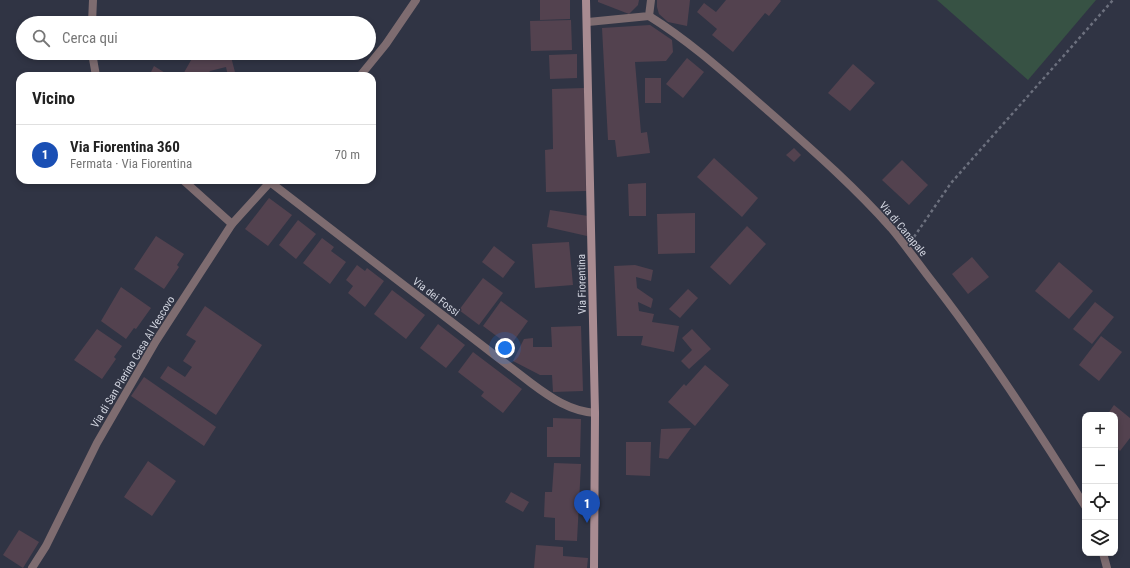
<!DOCTYPE html>
<html lang="it">
<head>
<meta charset="utf-8">
<style>
	body { margin:0; font-family:"Roboto Condensed",sans-serif; background:#f6f6f6; color:#222 }
	.controls { position:absolute; right:12px; bottom:12px; display:grid; overflow:hidden; border-radius:8px; box-shadow:0 2px 6px #0003 }
	.controls button { width:36px; height:36px; display:grid; place-items:center; padding:0; border:0; border-bottom:1px solid #e0e0e0; background:#fff; color:#222; font:20px sans-serif }
	.you { position:absolute; left:505px; top:348px; width:14px; height:14px; margin:-10px; border:3px solid #fff; border-radius:50%; background:#1a73e8; box-shadow:0 0 0 6px #1a73e833 }
	.badge { display:grid; place-items:center; width:26px; height:26px; border-radius:50%; background:#4b6883; color:#fff; font-size:13px; font-weight:700 }
	.pin { position:absolute; translate:-50% -33px; filter:drop-shadow(0 1px 2px #0008) }
	.pin::after { content:''; position:absolute; top:21px; width:14px; height:12px; background:inherit; clip-path:polygon(0 0,100% 0,50% 100%) }
	.list { margin:0; padding:0; list-style:none }
	h2 { display:flex; justify-content:space-between; align-items:center; height:52px; margin:0; padding:0 16px; font-size:17px }
	h2 small { font-size:13px; font-weight:400; color:#767676 }
	.list li { display:grid; grid-template-columns:26px 1fr auto; gap:12px; align-items:center; box-sizing:border-box; height:60px; padding:0 16px; border-top:1px solid #e0e0e0 }
	.list b { display:block; font-size:15px; white-space:nowrap }
	.list p { margin:0; font-size:13px; white-space:nowrap; color:#767676 }
	.list em { font-size:13px; font-style:normal; color:#767676 }
	.icon { flex:none; width:22px; height:22px; fill:none; stroke:currentColor; stroke-width:2; stroke-linecap:round; stroke-linejoin:round }
	.map { position:relative; flex:none; width:1130px; height:568px; overflow:hidden }
	.search { position:absolute; background:#fff; box-shadow:0 2px 6px #0003; left:16px; top:16px; width:360px; height:44px; display:flex; align-items:center; gap:10px; box-sizing:border-box; padding:0 14px; border-radius:22px; color:#767676; font-size:15px }
	.panel { position:absolute; background:#fff; box-shadow:0 2px 6px #0003; left:16px; top:72px; width:360px; height:112px; border-radius:12px }
	.map>svg:first-child { display:block }
	.green { fill:#375244 }
	.building { fill:#53424f }
	.lines { fill:none; stroke-linecap:round; stroke-linejoin:round }
	.path { stroke:#6c707e; stroke-width:2.5; stroke-dasharray:3 3; stroke-linecap:butt }
	.street { stroke:#7e6c70; stroke-width:8 }
	.secondary { stroke:#a88b91; stroke-width:8 }
	.labels { text-anchor:middle; dominant-baseline:central; stroke-width:3; stroke-linejoin:round; paint-order:stroke }
	.street-label { font-size:11px; fill:#d1d4df; stroke:#303444 }
</style>
</head>
<body>
<div class="map">
<svg width="1130" height="568" viewBox="0 0 1130 568">
	<rect width="100%" height="100%" fill="#303444"/>
	<!-- green -->
	<polygon class="green" points="937,0 1096,0 1028,80"/>
	<!-- building -->
	<g class="building">
		<polygon points="540,0 570,0 570,19 540,20"/>
		<polygon points="598,0 639,0 638,5 629,14 598,2"/>
		<polygon points="657,0 690,0 687,26 668,22 659,14 657,7"/>
		<polygon points="726,0 780,0 781,1 769,16 765,13 733,52 712,35 717,29 697,12 704,3 716,12"/>
		<polygon points="571,20 572,50 531,51 530,21"/>
		<polygon points="650,25 672,40 673,52 666,61 635,62 641,133 647,132 650,153 617,157 615,140 608,140 602,28"/>
		<polygon points="205,53 230,53 236,76 228,76 226,67 210,71 207,76 182,76 194,55"/>
		<polygon points="577,54 577,78 550,79 549,55"/>
		<polygon points="687,58 704,72 683,98 666,84"/>
		<polygon points="853,64 875,83 850,111 828,93"/>
		<polygon points="154,66 170,76 149,76"/>
		<rect x="645" y="78" width="16" height="25"/>
		<polygon points="584,88 586,191 546,192 545,150 553,149 552,89"/>
		<polygon points="794,148 801,155 794,162 786,155"/>
		<polygon points="714,158 758,198 742,217 697,177"/>
		<polygon points="902,160 928,185 909,205 882,180"/>
		<polygon points="646,183 646,216 629,216 628,184"/>
		<polygon points="269,198 292,215 268,246 245,229"/>
		<polygon points="550,210 588,216 587,236 547,227"/>
		<polygon points="695,213 695,253 658,254 657,214"/>
		<polygon points="298,220 316,234 296,259 279,245"/>
		<polygon points="747,226 766,244 730,285 710,267"/>
		<polygon points="156,236 184,254 177,265 179,267 164,289 134,269"/>
		<polygon points="322,238 334,247 331,251 346,262 330,284 303,263"/>
		<polygon points="569,242 573,285 535,288 532,244"/>
		<polygon points="494,246 515,262 503,278 482,262"/>
		<polygon points="972,257 989,277 968,294 952,274"/>
		<polygon points="1059,262 1093,291 1069,319 1035,291"/>
		<polygon points="357,265 365,271 367,268 384,281 365,307 348,293 353,286 346,280"/>
		<polygon points="635,265 653,270 651,281 636,277 637,288 653,299 651,308 638,302 639,311 654,314 652,322 679,326 674,352 641,345 643,336 617,336 614,266"/>
		<polygon points="483,278 503,293 479,325 459,310"/>
		<polygon points="121,287 151,308 136,329 134,328 126,339 101,321"/>
		<polygon points="688,289 698,298 680,318 669,309"/>
		<polygon points="392,290 425,315 406,339 374,314"/>
		<polygon points="501,301 528,321 510,346 483,326"/>
		<polygon points="1095,302 1114,317 1092,344 1073,329"/>
		<polygon points="205,306 262,345 216,415 160,378 168,366 185,377 192,367 183,361 196,341 186,335"/>
		<polygon points="438,324 465,345 446,368 420,348"/>
		<polygon points="581,326 583,391 553,392 552,375 540,375 513,361 524,339 533,338 533,347 552,347 551,327"/>
		<polygon points="97,329 122,346 114,357 116,359 102,379 74,360"/>
		<polygon points="692,329 711,349 689,369 681,361 692,350 682,338"/>
		<polygon points="1101,336 1122,352 1099,381 1079,365"/>
		<polygon points="473,352 522,389 503,413 481,396 484,392 458,372"/>
		<polygon points="705,365 729,385 695,426 668,402 684,384 686,386"/>
		<polygon points="144,377 216,427 204,446 131,396"/>
		<polygon points="1114,405 1130,418 1130,438 1120,451 1115,446 1115,415 1107,415"/>
		<polygon points="553,418 581,419 580,457 547,457 547,427 553,427"/>
		<polygon points="691,428 668,459 659,458 661,429"/>
		<polygon points="626,442 651,442 650,476 626,475"/>
		<polygon points="148,461 176,481 152,516 124,497"/>
		<polygon points="554,463 581,464 577,541 555,540 555,518 544,517 545,492 552,492"/>
		<polygon points="511,492 529,502 523,512 505,502"/>
		<polygon points="19,530 39,542 23,568 3,555"/>
		<polygon points="536,545 563,547 563,556 588,558 587,568 534,568"/>
	</g>
	<g class="lines">
		<!-- path -->
		<polyline class="path" points="914,237 951,183 1113,0"/>
		<!-- street -->
		<g class="street">
			<path d="M649,16C691,42 728,76 766,109C809,147 853,185 891,228C907,247 922,269 938,289C991,358 1039,432 1085,506"/>
			<polyline points="588,22 649,16 651,0"/>
			<polyline points="92,23 93,0"/>
			<polyline points="92,53 96,76"/>
			<polyline points="360,76 386,44 416,0"/>
			<polyline points="183,180 232,224"/>
			<path d="M270,182L531,383C551,398 570,411 595,413"/>
			<polyline points="1103,553 1107,568"/>
			<polyline points="32,568 46,546 97,443 156,341 232,224 272,180"/>
		</g>
		<!-- secondary -->
		<polyline class="secondary" points="586,0 595,413 594,568"/>
	</g>
	<g class="labels">
		<!-- street labels -->
		<g class="street-label">
			<text transform="translate(903 229) rotate(50)">Via di Canapale</text>
			<text transform="translate(582 284) rotate(-91)">Via Fiorentina</text>
			<text transform="translate(436 297) rotate(37)">Via dei Fossi</text>
			<text transform="translate(133 362) rotate(-59)">Via di San Pierino Casa Al Vescovo</text>
		</g>
	</g>
</svg>
<div class="controls">
<button>+</button>
<button>−</button>
<button><svg class="icon" aria-label="locate" viewBox="0 0 24 24"><circle cx="12" cy="12" r="6"/><path d="M12 2v4M12 18v4M2 12h4M18 12h4"/></svg></button>
<button><svg class="icon" aria-label="layers" viewBox="0 0 24 24"><path d="M12 4l9 5-9 5-9-5zM3 14l9 5 9-5"/></svg></button>
</div>
<div class="you"></div>
<div class="pin badge" style="left:587px;top:523px;background:#1a4fb4">1</div>
<div class="search"><svg class="icon" aria-label="search" viewBox="0 0 24 24"><circle cx="10" cy="10" r="6"/><path d="M15 15l6 6"/></svg>Cerca qui</div>
<section class="panel">
<h2>Vicino<small></small></h2>
<ul class="list">
<li><span class="badge" style="background:#1a4fb4">1</span><div><b>Via Fiorentina 360</b><p>Fermata · Via Fiorentina</p></div><em>70 m</em></li>
</ul>
</section>
</div>
</body>
</html>
